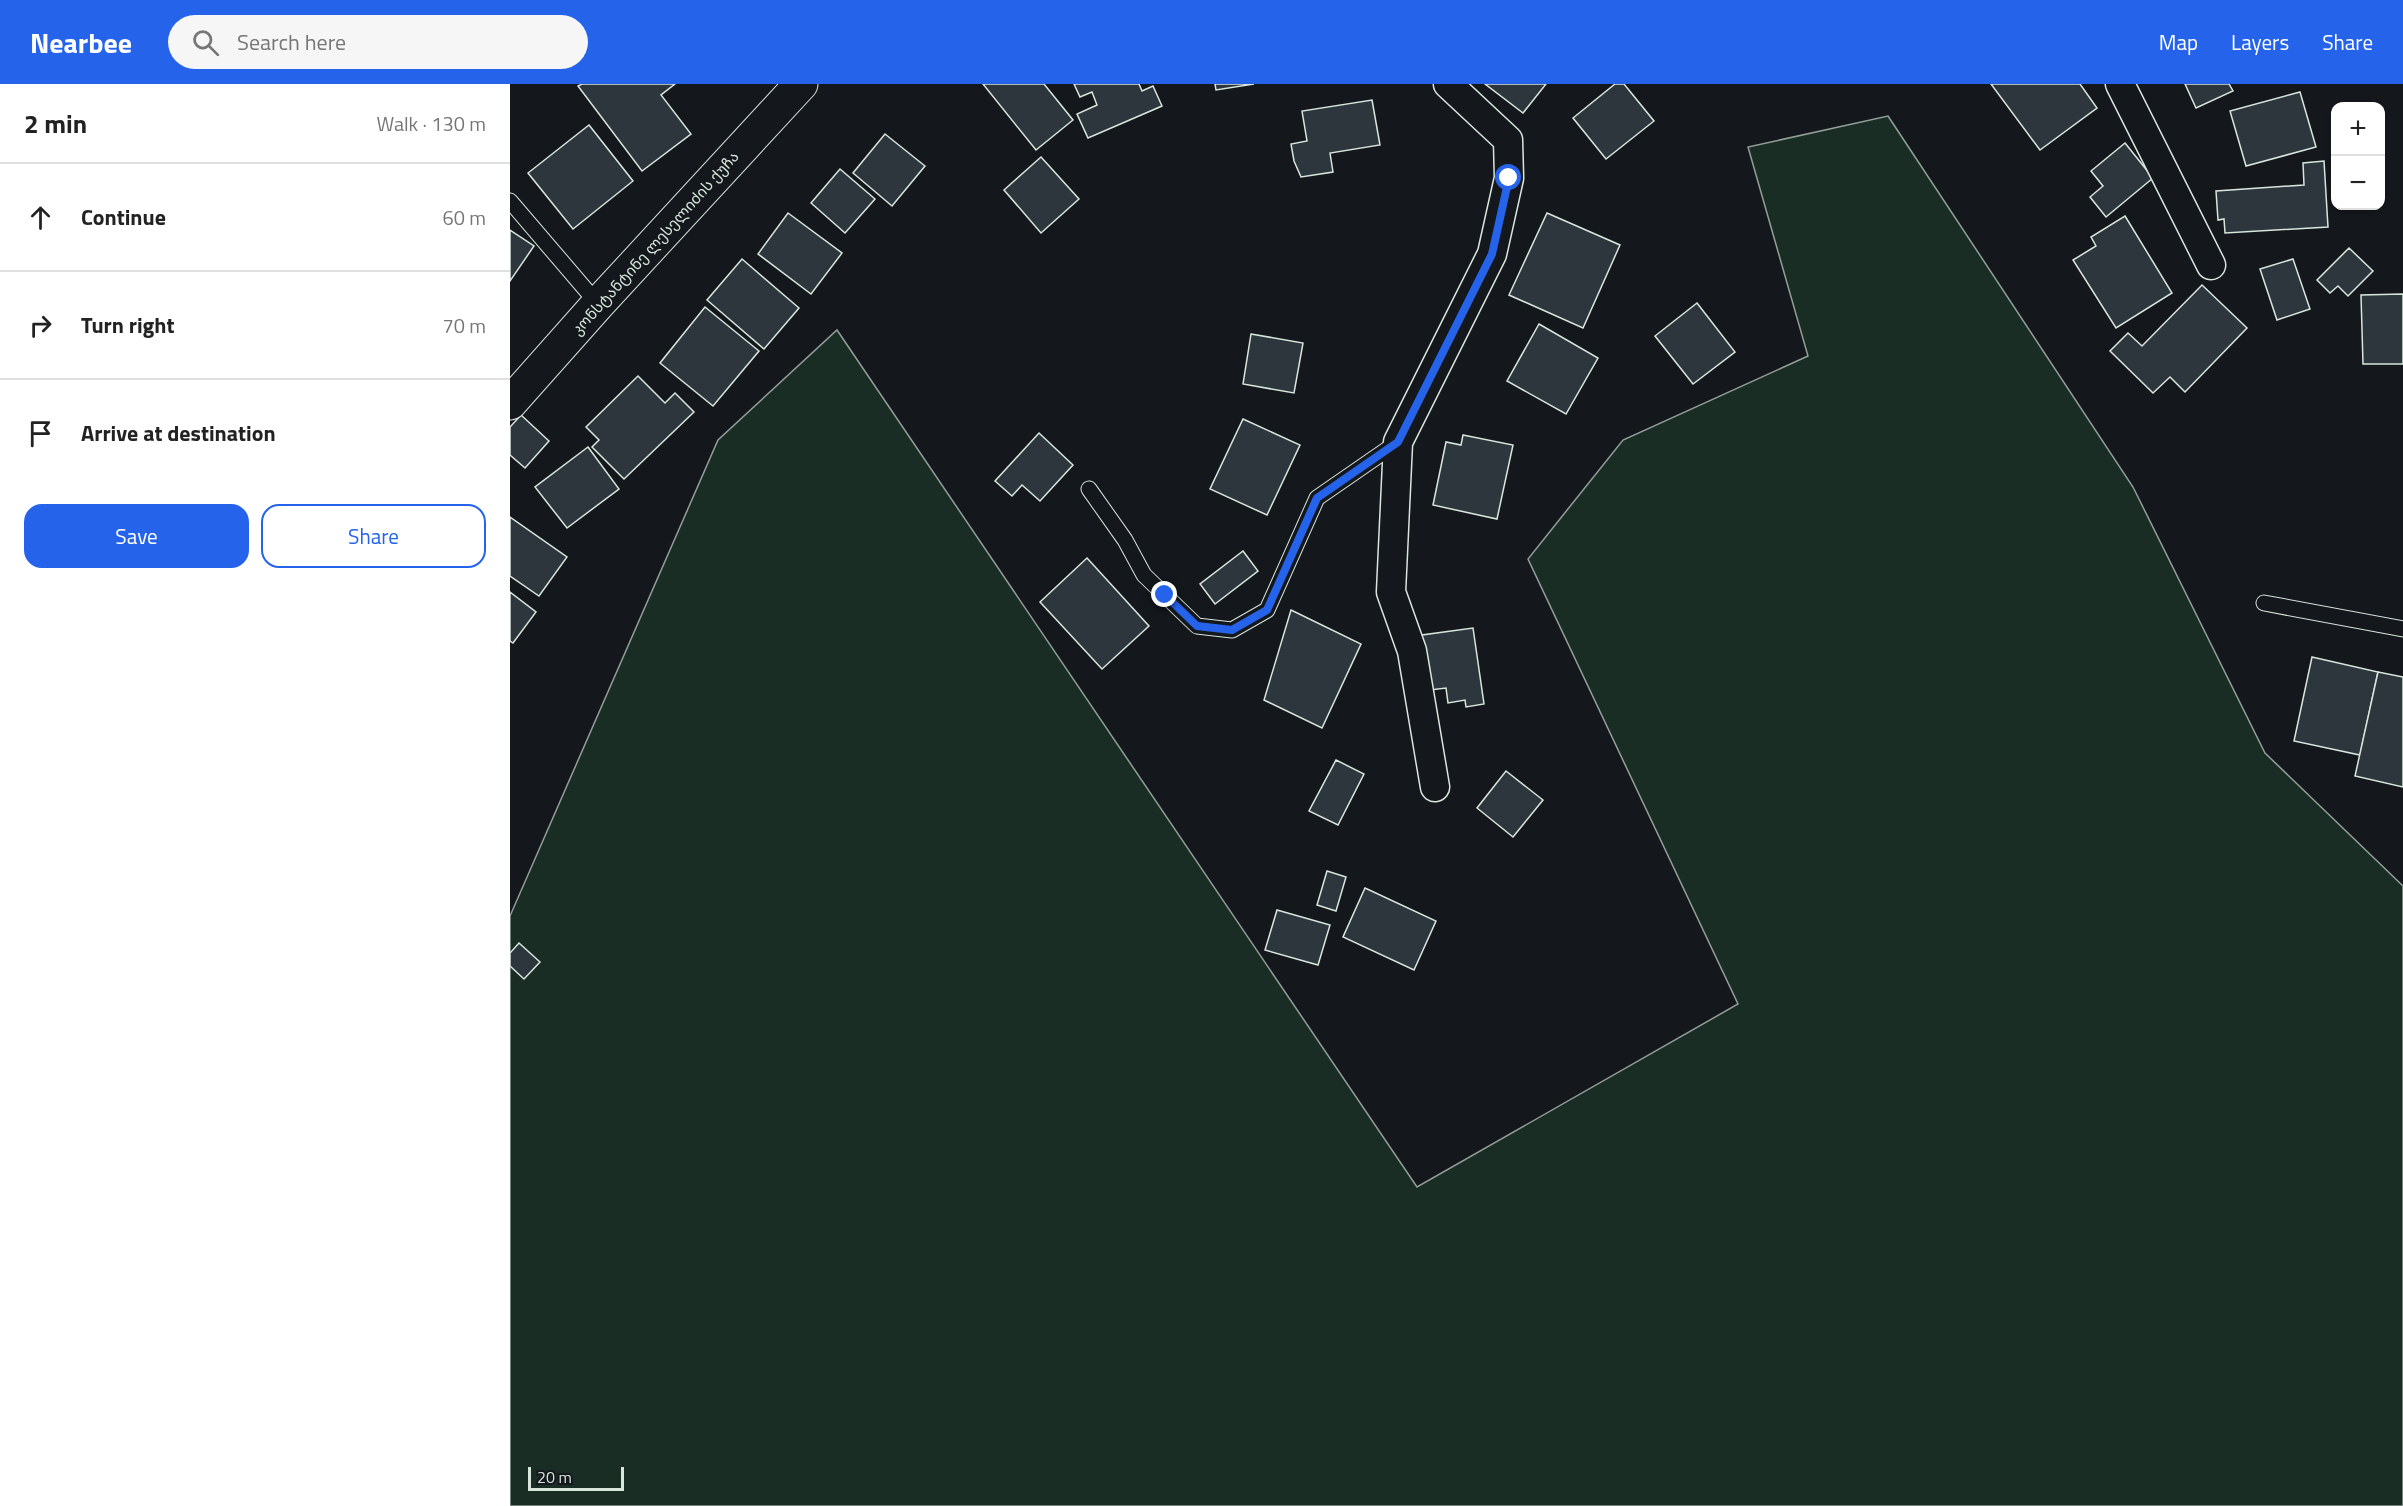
<!DOCTYPE html>
<html lang="en">
<head>
<meta charset="utf-8">
<style>
	body { margin:0; font-family:"Titillium Web","Noto Sans Georgian",sans-serif; background:#f6f6f6; color:#222 }
	.controls { position:absolute; right:18px; top:18px; display:grid; overflow:hidden; border-radius:12px; box-shadow:0 2px 4px #0004 }
	.controls button { width:54px; height:54px; display:grid; place-items:center; padding:0; border:0; border-bottom:2px solid #e0e0e0; background:#fff; color:#222; font:30px sans-serif }
	.scale { position:absolute; left:18px; bottom:15px; width:96px; box-sizing:border-box; padding-left:6px; border:3px solid #d8e6dc; border-top:0; font-size:16px; line-height:21px; white-space:nowrap; color:#d8e6dc; -webkit-text-stroke:4px #14181c; paint-order:stroke }
	.stop { position:absolute; width:18px; height:18px; margin:-14px; border:4px solid #2563eb; border-radius:50%; background:#fff }
	.stop.end { background:#2563eb; border-color:#fff; box-shadow:0 2px 6px #0008 }
	.list { margin:0; padding:0; list-style:none }
	h2 { display:flex; justify-content:space-between; align-items:center; height:78px; margin:0; padding:0 24px; font-size:26px }
	h2 small { font-size:20px; font-weight:400; color:#767676 }
	.list li { display:grid; grid-template-columns:39px 1fr auto; gap:18px; align-items:center; box-sizing:border-box; height:108px; padding:0 24px; border-top:2px solid #e0e0e0 }
	.list b { display:block; font-size:22px; white-space:nowrap }
	.list em { font-size:20px; font-style:normal; color:#767676 }
	.actions { display:flex; gap:12px; padding:18px 24px }
	.actions a { flex:1; padding:14px 0; border:2px solid #2563eb; border-radius:18px; text-align:center; font-size:21px; color:#2563eb }
	.actions .main { background:#2563eb; color:#fff }
	.icon { flex:none; width:33px; height:33px; fill:none; stroke:currentColor; stroke-width:2; stroke-linecap:round; stroke-linejoin:round }
	.map { position:relative; flex:none; width:1893px; height:1422px; overflow:hidden }
	header { display:flex; align-items:center; gap:36px; box-sizing:border-box; height:84px; padding:0 30px; background:#2563eb; color:#fff }
	header strong { font-size:28px }
	nav { display:flex; gap:33px; margin-inline-start:auto; font-size:21px }
	.search { width:420px; height:54px; background:#f6f6f6; display:flex; align-items:center; gap:15px; box-sizing:border-box; padding:0 21px; border-radius:33px; color:#767676; font-size:22px }
	main { display:flex }
	aside { flex:1; background:#fff }
	.map>svg:first-child { display:block }
	.green { fill:#1a2d24; stroke:#939e99; stroke-width:1.5 }
	.building { fill:#2c363c; stroke:#d8e6dc; stroke-width:1.5 }
	.lines { fill:none; stroke-linecap:round; stroke-linejoin:round }
	.lane-casing { stroke:#d8e6dc; stroke-width:17 }
	.street-casing { stroke:#d8e6dc; stroke-width:31 }
	.secondary-casing { stroke:#d8e6dc; stroke-width:35 }
	.lane { stroke:#14181c; stroke-width:15 }
	.street { stroke:#14181c; stroke-width:28 }
	.secondary { stroke:#14181c; stroke-width:33 }
	.route { stroke:#2563eb; stroke-width:8 }
	.labels { text-anchor:middle; dominant-baseline:central; stroke-width:4.5; stroke-linejoin:round; paint-order:stroke }
	.street-label { font-size:15px; fill:#d8e6dc; stroke:#14181c }
</style>
</head>
<body>
<header>
<strong>Nearbee</strong>
<div class="search"><svg class="icon" aria-label="search" viewBox="0 0 24 24"><circle cx="10" cy="10" r="6"/><path d="M15 15l6 6"/></svg>Search here</div>
<nav><a>Map</a><a>Layers</a><a>Share</a></nav>
</header>
<main>
<aside>
<h2>2 min<small>Walk · 130 m</small></h2>
<ul class="list">
<li><svg class="icon" aria-label="ahead" viewBox="0 0 24 24"><path d="M12 20V5M6 11l6-6 6 6"/></svg><div><b>Continue</b></div><em>60 m</em></li>
<li><svg class="icon" aria-label="right" viewBox="0 0 24 24"><path d="M7 20v-9h11M14 6l5 5-5 5"/></svg><div><b>Turn right</b></div><em>70 m</em></li>
<li><svg class="icon" aria-label="arrive" viewBox="0 0 24 24"><path d="M6 21V4h12l-3 4 3 4H6"/></svg><div><b>Arrive at destination</b></div></li>
</ul>
<div class="actions"><a class="main">Save</a><a>Share</a></div>
</aside>
<div class="map">
<svg width="1893" height="1422" viewBox="0 0 1893 1422">
	<rect width="100%" height="100%" fill="#14181c"/>
	<!-- green -->
	<polygon class="green" points="1378,32 1623,403 1755,669 1893,802 1893,1422 0,1422 0,832 208,356 327,246 907,1103 1228,920 1018,475 1113,356 1298,272 1238,63"/>
	<!-- building -->
	<g class="building">
		<polygon points="72,0 165,0 151,11 181,50 132,87 68,2"/>
		<polygon points="473,0 534,0 563,36 526,66"/>
		<polygon points="564,0 629,0 632,7 643,2 652,22 578,54 567,30 587,21 582,8 570,13"/>
		<polygon points="705,0 744,0 706,6"/>
		<polygon points="975,0 1036,0 1013,29"/>
		<polygon points="1105,0 1114,0 1144,37 1096,75 1063,34"/>
		<polygon points="1481,0 1570,0 1587,24 1530,66"/>
		<polygon points="1675,0 1719,0 1723,7 1686,24"/>
		<polygon points="1790,8 1806,63 1736,82 1720,27"/>
		<polygon points="862,16 870,61 820,69 823,88 791,93 784,77 781,60 797,57 792,27"/>
		<polygon points="79,41 123,97 63,145 18,89"/>
		<polygon points="375,50 415,82 382,122 343,89"/>
		<polygon points="1615,59 1643,94 1596,133 1580,113 1593,102 1581,87"/>
		<polygon points="531,73 569,115 531,149 494,106"/>
		<polygon points="1814,77 1818,143 1715,149 1714,135 1708,136 1706,107 1794,101 1793,79"/>
		<polygon points="330,85 365,115 335,149 301,119"/>
		<polygon points="278,129 332,169 301,210 248,170"/>
		<polygon points="1037,129 1110,161 1073,244 999,211"/>
		<polygon points="1615,132 1662,209 1606,244 1563,176 1586,162 1581,153"/>
		<polygon points="0,146 24,162 0,197"/>
		<polygon points="1839,164 1863,187 1838,212 1828,202 1820,209 1807,196"/>
		<polygon points="232,175 289,224 254,265 197,216"/>
		<polygon points="1783,175 1800,225 1767,236 1750,185"/>
		<polygon points="1692,201 1737,244 1675,308 1660,293 1643,309 1600,267 1618,249 1632,262"/>
		<polygon points="1893,210 1893,280 1853,280 1851,211"/>
		<polygon points="1187,219 1225,268 1183,300 1145,252"/>
		<polygon points="195,223 249,267 203,322 150,279"/>
		<polygon points="1029,240 1088,274 1056,330 997,297"/>
		<polygon points="741,250 793,259 784,309 733,300"/>
		<polygon points="128,292 155,319 165,309 184,328 114,395 82,363 89,356 76,343"/>
		<polygon points="11,331 39,357 15,384 0,371 0,343"/>
		<polygon points="733,335 790,361 757,431 700,405"/>
		<polygon points="529,349 563,381 530,417 512,401 502,412 485,397"/>
		<polygon points="953,351 1003,361 987,435 923,421 936,358 951,361"/>
		<polygon points="78,363 109,405 57,444 25,403"/>
		<polygon points="0,433 57,473 29,512 0,492"/>
		<polygon points="733,467 748,487 705,520 690,500"/>
		<polygon points="577,474 639,542 592,585 530,518"/>
		<polygon points="0,508 26,528 3,559 0,557"/>
		<polygon points="781,526 851,560 812,644 754,616"/>
		<polygon points="963,544 974,620 956,623 955,616 938,619 936,604 920,606 912,551"/>
		<polygon points="1802,573 1868,588 1850,671 1784,657"/>
		<polygon points="1868,588 1893,593 1893,703 1845,692"/>
		<polygon points="826,676 854,690 828,741 799,727"/>
		<polygon points="996,687 1033,716 1003,753 967,724"/>
		<polygon points="817,787 836,793 826,827 807,821"/>
		<polygon points="855,804 926,837 904,886 833,853"/>
		<polygon points="767,826 820,841 808,881 755,866"/>
		<polygon points="9,859 30,878 14,895 0,882 0,869"/>
	</g>
	<g class="lines">
		<!-- lane casing -->
		<g class="lane-casing">
			<g id="lane">
				<polyline points="0,117 88,220"/>
				<polyline points="579,405 615,456 634,491 687,542 722,546 757,526 807,414 888,358"/>
				<polyline points="1754,519 1893,545"/>
			</g>
		</g>
		<!-- street casing -->
		<g class="street-casing">
			<g id="street">
				<polyline points="1610,0 1701,181"/>
				<polyline points="925,703 902,567 881,508 888,358 982,170 999,94 998,56 938,0"/>
			</g>
		</g>
		<!-- secondary casing -->
		<g class="secondary-casing">
			<polyline id="secondary" points="0,319 88,220 291,0"/>
		</g>
		<!-- lane -->
		<use href="#lane" class="lane"/>
		<!-- street -->
		<use href="#street" class="street"/>
		<!-- secondary -->
		<use href="#secondary" class="secondary"/>
	</g>
	<g class="lines">
		<!-- route -->
		<polyline class="route" points="655,511 687,542 722,546 757,526 807,414 888,358 982,170 999,94"/>
	</g>
	<g class="labels">
		<!-- street labels -->
		<g class="street-label">
			<text transform="translate(145 159) rotate(-48)">კონსტანტინე ლესელიძის ქუჩა</text>
		</g>
	</g>
</svg>
<div class="controls">
<button>+</button>
<button>−</button>
</div>
<div class="scale">20 m</div>
<div class="stop" style="left:999px;top:94px"></div>
<div class="stop end" style="left:655px;top:511px"></div>
</div>
</main>
</body>
</html>
